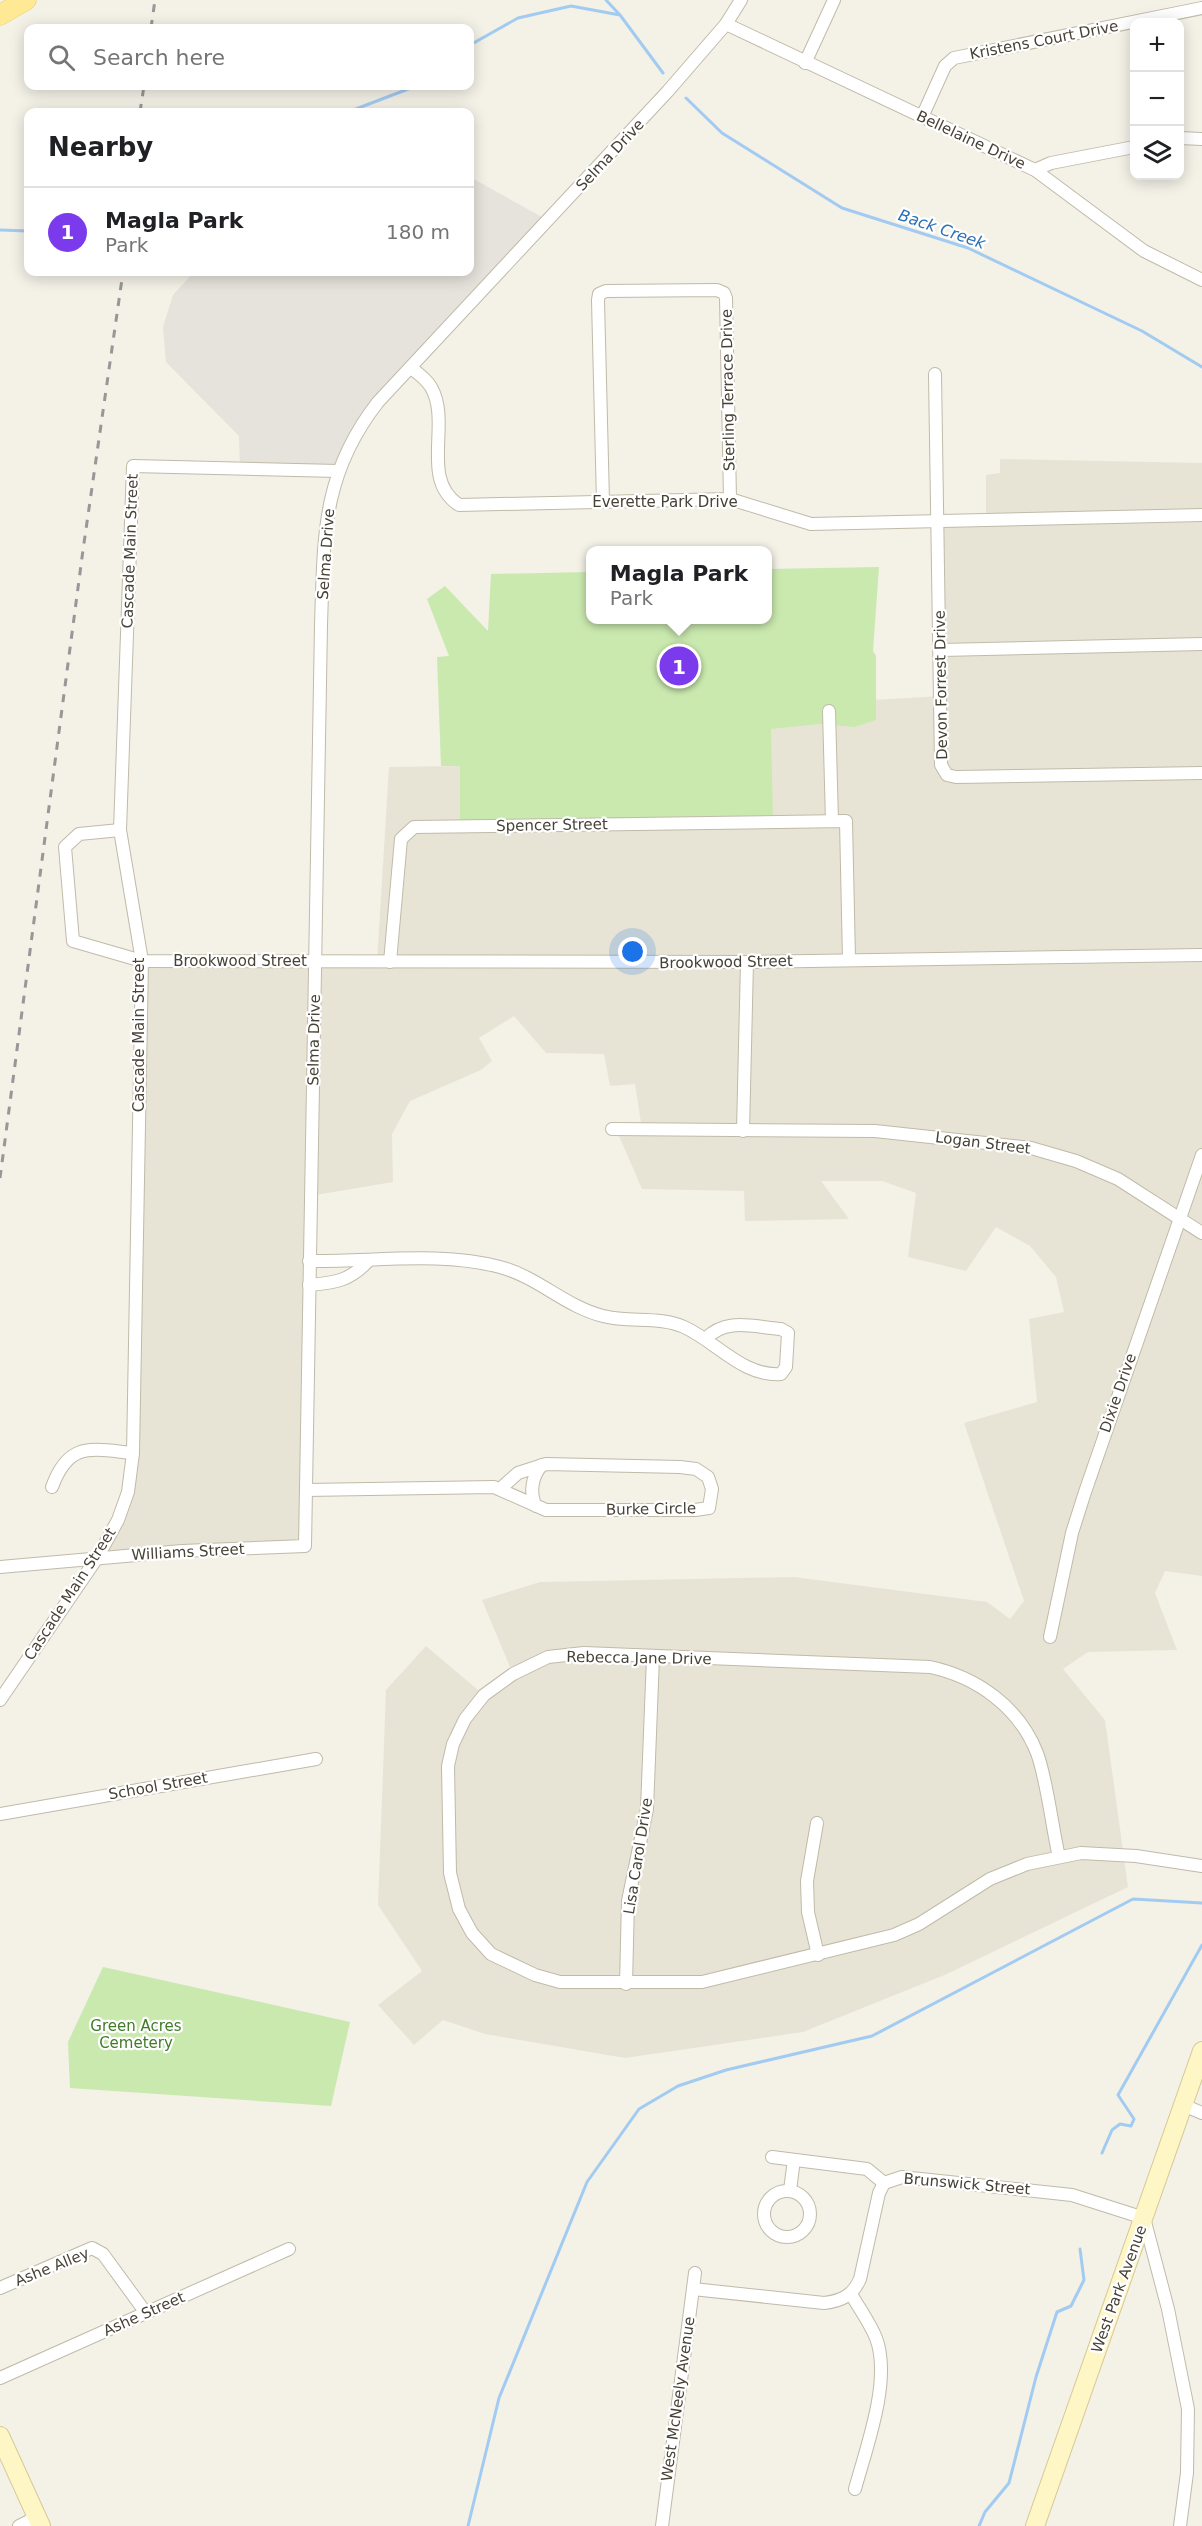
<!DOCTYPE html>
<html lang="en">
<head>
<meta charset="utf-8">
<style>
	body { margin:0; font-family:"DejaVu Sans",sans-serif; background:#f2f2f2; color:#202124 }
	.controls { position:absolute; right:18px; top:18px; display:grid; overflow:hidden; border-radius:12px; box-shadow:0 3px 15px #0003 }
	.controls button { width:54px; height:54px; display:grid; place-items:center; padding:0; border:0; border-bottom:2px solid #e0e0e0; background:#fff; color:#202124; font:30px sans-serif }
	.you { position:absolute; left:633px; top:952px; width:21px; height:21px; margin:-15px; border:4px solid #fff; border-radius:50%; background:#1a73e8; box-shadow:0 0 0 9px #1a73e833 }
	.badge { display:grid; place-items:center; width:39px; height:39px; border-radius:50%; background:#7c3aed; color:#fff; font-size:20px; font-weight:700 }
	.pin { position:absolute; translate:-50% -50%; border:3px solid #fff; box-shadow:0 2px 6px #0006 }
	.popup { position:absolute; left:586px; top:546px; width:186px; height:78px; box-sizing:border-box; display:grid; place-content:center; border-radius:12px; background:#fff; filter:drop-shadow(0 2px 4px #0005); font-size:20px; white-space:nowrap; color:#757577 }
	.popup b { font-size:22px; color:#202124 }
	.popup::after { content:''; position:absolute; left:50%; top:100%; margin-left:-12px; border:12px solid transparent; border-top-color:#fff }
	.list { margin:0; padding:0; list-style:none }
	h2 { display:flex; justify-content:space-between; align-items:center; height:78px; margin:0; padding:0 24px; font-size:26px }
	h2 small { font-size:20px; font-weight:400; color:#757577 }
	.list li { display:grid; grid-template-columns:39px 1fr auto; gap:18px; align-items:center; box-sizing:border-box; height:90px; padding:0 24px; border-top:2px solid #e0e0e0 }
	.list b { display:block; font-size:22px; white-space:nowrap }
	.list p { margin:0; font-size:20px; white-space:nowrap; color:#757577 }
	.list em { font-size:20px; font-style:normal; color:#757577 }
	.icon { flex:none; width:33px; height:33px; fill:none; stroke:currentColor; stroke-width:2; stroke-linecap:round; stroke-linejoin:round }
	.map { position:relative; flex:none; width:1202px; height:2526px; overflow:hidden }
	.search { position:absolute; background:#fff; box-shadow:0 3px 15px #0003; left:24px; top:24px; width:450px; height:66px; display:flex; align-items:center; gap:15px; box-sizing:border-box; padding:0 21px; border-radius:12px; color:#757577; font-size:22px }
	.panel { position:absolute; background:#fff; box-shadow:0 3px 15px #0003; left:24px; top:108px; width:450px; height:168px; border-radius:12px }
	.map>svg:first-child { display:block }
	.residential { fill:#e8e4d5 }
	.industrial { fill:#e6e2dc }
	.green { fill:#cae9af }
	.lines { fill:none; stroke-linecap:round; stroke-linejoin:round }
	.stream { stroke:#a2cbf2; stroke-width:3 }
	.street-casing { stroke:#c0baa9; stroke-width:14 }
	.secondary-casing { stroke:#d5c996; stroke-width:20 }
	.primary-casing { stroke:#e6c963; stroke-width:21 }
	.street { stroke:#fff; stroke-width:12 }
	.secondary { stroke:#fff6c6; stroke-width:18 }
	.primary { stroke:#ffe995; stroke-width:20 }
	.rail { stroke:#979797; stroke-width:3; stroke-dasharray:8 8; stroke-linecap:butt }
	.labels { text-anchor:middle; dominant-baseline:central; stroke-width:4.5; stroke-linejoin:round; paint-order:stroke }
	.street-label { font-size:15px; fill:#474236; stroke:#fff }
	.park-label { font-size:15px; fill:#407b27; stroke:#fff }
	.water-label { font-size:16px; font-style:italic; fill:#2c71b6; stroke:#fff }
</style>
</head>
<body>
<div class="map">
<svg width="1202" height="2526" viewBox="0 0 1202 2526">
	<rect width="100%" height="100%" fill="#f4f1e7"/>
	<!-- residential -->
	<polygon class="residential" points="1000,459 1202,463 1202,1576 1165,1571 1155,1593 1177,1650 1088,1652 1063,1669 1105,1720 1128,1887 947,1974 803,2032 625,2058 485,2034 443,2020 414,2045 378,2005 422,1971 378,1905 386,1690 426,1646 484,1695 513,1674 482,1600 540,1582 794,1577 987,1602 1010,1619 1024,1601 964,1423 1037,1402 1029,1319 1064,1312 1056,1277 1030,1246 996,1227 966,1271 908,1257 916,1193 882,1181 821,1181 849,1219 745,1221 744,1191 642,1189 616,1129 642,1129 635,1084 610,1086 604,1054 546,1053 514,1016 479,1038 492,1061 481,1070 410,1101 392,1134 393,1182 310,1196 305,1546 97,1558 128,1492 142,961 377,961 389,767 460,766 460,825 772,821 770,706 941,696 938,520 986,520 986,475 1000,473"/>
	<!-- industrial -->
	<polygon class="industrial" points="470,177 549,221 378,402 338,471 240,469 239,436 166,362 163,327 173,295 194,272 470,272"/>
	<!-- green -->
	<g class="green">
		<polygon points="879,567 873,651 876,656 876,720 855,727 819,724 771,729 773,821 460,826 460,766 441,766 437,657 449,656 427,599 445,586 488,631 491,574 590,572 590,620 768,620 768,569"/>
		<polygon points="103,1967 350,2022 331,2106 70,2088 68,2042"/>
	</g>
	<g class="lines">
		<!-- stream -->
		<g class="stream">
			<polyline points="606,0 619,14"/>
			<polyline points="470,45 518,18 571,6 620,15 663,73"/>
			<polyline points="686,98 722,133 842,208 968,248 1142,331 1202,367"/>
			<polyline points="348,112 416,86"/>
			<polyline points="0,230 28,231"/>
			<polyline points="1102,2153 1112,2130 1120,2124 1131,2126 1134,2119 1118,2095 1202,1945"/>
			<polyline points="468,2526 499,2398 587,2182 639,2109 678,2086 726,2070 872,2036 1133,1899 1202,1903"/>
			<polyline points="979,2526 985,2512 1009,2483 1036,2377 1057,2312 1071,2306 1084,2280 1080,2249"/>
		</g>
		<!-- street casing -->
		<g class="street-casing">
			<g id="street">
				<polyline points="726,24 1035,170 1144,251 1202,280"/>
				<polyline points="805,63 834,0"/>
				<polyline points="922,117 945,66 954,58 1202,8"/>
				<polyline points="1180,138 1202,139"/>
				<polyline points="1035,170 1051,163 1134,147"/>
				<path d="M411,368C418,373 426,379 431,387C452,423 419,479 459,505L730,499L811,524L1202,515"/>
				<polyline points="935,374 941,765 947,775 956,777 1202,773"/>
				<polyline points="603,502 598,300 599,294 606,291 717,290 724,293 726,298 730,499"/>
				<polyline points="941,650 1202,644"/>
				<polyline points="829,711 832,821"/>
				<polyline points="120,830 79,834 65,847 73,941 142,961 747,962 1202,955"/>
				<polyline points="390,962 401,839 414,827 846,821 849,960"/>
				<polyline points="612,1129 875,1131 1031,1148 1076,1161 1118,1179 1202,1233"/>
				<polyline points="743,1131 747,962"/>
				<path d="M309,1261C372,1262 440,1251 500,1267C538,1277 566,1307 603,1316C629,1323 660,1316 684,1327C717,1342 743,1377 781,1374L786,1367L788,1333L781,1329C752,1327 727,1317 705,1339"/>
				<path d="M309,1285C334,1283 350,1281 368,1261"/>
				<path d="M52,1487C69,1441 91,1449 133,1453"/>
				<polyline points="306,1490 494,1487 546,1510 695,1510 709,1508 712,1489 708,1477 696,1469 680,1467 546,1464 518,1473 500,1489"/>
				<path d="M536,1506C529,1493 532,1476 542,1465"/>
				<path d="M0,1567L182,1551L305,1546L321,625C324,538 321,475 378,402L668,91L726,24L741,0"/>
				<polyline points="1050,1637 1072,1533 1085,1492 1202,1155"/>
				<polyline points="0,1700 97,1558 118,1520 128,1492 133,1453 142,961 120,830 133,466 338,471"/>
				<polyline points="0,1814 316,1759"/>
				<polyline points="817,1823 807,1881 808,1912 818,1955"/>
				<path d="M1059,1857C1052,1827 1047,1780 1037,1753C1019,1707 977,1677 930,1667L584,1653L548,1657L513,1674L484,1695L465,1719L453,1744L448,1766L450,1873L459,1909L472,1933L491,1954L535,1975L560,1982H702L894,1935L919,1924L990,1879L1027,1864L1081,1853L1136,1856L1202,1866"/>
				<polyline points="626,1984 628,1901 647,1809 653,1657"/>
				<polyline points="1183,2105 1202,2113"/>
				<polyline points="772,2157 867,2169 884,2183"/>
				<polyline points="790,2190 794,2160"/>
				<circle cx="787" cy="2214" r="23"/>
				<polyline points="0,2288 92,2248 103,2254 146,2313"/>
				<path d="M693,2289L824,2303C842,2301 853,2295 860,2279L879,2193L884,2183L902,2177L1072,2195L1144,2218L1168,2309L1188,2409L1187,2473L1180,2526"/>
				<path d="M851,2294C859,2308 870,2323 876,2338C892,2380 866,2448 855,2489"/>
				<polyline points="0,2378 289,2249"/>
				<polyline points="19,2526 37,2517"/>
				<polyline points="662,2526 695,2273"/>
			</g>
		</g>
		<!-- secondary casing -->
		<g class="secondary-casing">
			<g id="secondary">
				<polyline points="0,2436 41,2526"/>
				<polyline points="1035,2526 1202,2051"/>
			</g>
		</g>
		<!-- primary casing -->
		<g class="primary-casing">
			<polyline id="primary" points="0,15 26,0"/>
		</g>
		<!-- street -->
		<use href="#street" class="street"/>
		<!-- secondary -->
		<use href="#secondary" class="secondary"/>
		<!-- primary -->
		<use href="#primary" class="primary"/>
		<!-- rail -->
		<g class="rail">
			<polyline points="151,28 155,0"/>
			<polyline points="140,112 144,86"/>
			<polyline points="0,1178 83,550 123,272"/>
		</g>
	</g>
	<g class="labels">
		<!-- street labels -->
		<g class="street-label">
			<text transform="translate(1044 40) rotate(-11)">Kristens Court Drive</text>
			<text transform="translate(971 140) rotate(25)">Bellelaine Drive</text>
			<text transform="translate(610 155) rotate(-47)">Selma Drive</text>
			<text transform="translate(728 390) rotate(-91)">Sterling Terrace Drive</text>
			<text x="665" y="502">Everette Park Drive</text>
			<text transform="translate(130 551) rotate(-88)">Cascade Main Street</text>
			<text transform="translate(326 554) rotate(-86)">Selma Drive</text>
			<text transform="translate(941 685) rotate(-91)">Devon Forrest Drive</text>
			<text transform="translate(552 825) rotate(-1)">Spencer Street</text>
			<text x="240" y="961">Brookwood Street</text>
			<text transform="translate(726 962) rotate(-1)">Brookwood Street</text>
			<text transform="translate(139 1035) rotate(-90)">Cascade Main Street</text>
			<text transform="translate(314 1040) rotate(-89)">Selma Drive</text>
			<text transform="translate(983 1143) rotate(7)">Logan Street</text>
			<text transform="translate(1118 1393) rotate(-71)">Dixie Drive</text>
			<text transform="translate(651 1509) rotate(-1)">Burke Circle</text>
			<text transform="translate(188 1552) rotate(-3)">Williams Street</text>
			<text transform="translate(70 1594) rotate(-57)">Cascade Main Street</text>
			<text transform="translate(639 1658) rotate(1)">Rebecca Jane Drive</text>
			<text transform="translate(158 1786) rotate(-10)">School Street</text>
			<text transform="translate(638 1856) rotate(-81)">Lisa Carol Drive</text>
			<text transform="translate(967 2184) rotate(5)">Brunswick Street</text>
			<text transform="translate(52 2267) rotate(-22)">Ashe Alley</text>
			<text transform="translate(1119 2289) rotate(-70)">West Park Avenue</text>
			<text transform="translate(144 2314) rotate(-24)">Ashe Street</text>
			<text transform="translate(678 2399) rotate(-82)">West McNeely Avenue</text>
		</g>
		<!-- park labels -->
		<g class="park-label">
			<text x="136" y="2026">Green Acres<tspan x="136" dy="17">Cemetery</tspan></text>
		</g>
		<!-- water labels -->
		<g class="water-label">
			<text transform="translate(942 229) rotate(19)">Back Creek</text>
		</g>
	</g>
</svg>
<div class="controls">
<button>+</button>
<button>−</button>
<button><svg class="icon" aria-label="layers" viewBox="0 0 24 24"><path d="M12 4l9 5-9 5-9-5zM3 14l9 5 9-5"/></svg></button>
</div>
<div class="you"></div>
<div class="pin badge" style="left:679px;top:666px">1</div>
<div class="popup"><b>Magla Park</b>Park</div>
<div class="search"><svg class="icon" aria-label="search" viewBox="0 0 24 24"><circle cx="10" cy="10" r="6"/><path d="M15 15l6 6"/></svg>Search here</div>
<section class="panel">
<h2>Nearby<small></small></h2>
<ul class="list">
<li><span class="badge">1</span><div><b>Magla Park</b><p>Park</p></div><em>180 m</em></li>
</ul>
</section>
</div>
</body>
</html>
